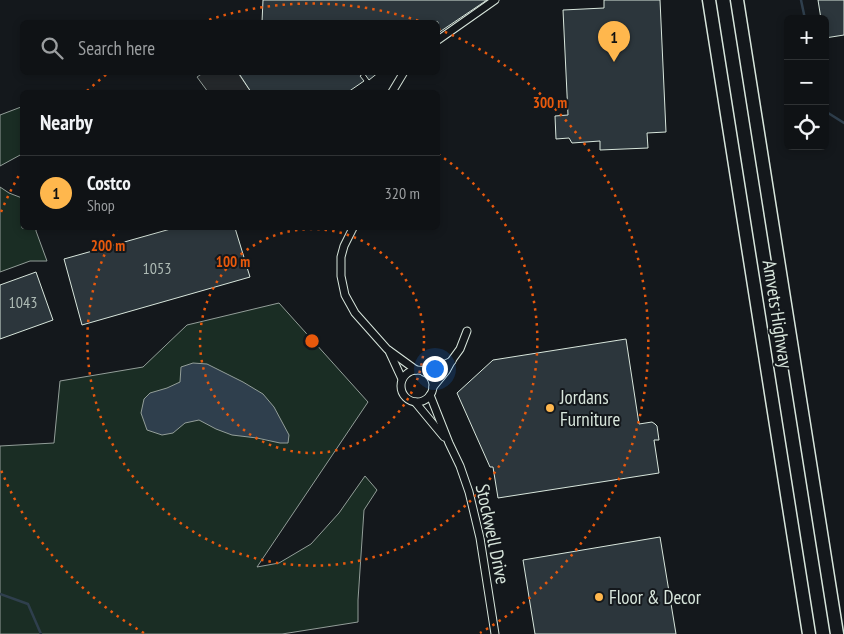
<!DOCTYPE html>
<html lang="en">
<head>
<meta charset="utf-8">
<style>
	body { margin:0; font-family:"PT Sans Narrow",sans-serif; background:#181b1e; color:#f1f3f6 }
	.controls { position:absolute; right:15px; top:15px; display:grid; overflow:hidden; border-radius:8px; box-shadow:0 2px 8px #0003 }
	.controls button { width:45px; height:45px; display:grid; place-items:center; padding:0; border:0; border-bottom:1px solid #2f3234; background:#0f1215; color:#f1f3f6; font:25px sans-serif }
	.you { position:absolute; left:434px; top:368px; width:18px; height:18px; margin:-12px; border:4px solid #fff; border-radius:50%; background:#1a73e8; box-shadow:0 0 0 8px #1a73e833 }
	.badge { display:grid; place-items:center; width:32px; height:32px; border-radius:50%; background:#ffb74d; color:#111; font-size:16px; font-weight:700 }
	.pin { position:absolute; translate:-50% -41px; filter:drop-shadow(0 1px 2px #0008) }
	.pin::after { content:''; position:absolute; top:26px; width:18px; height:15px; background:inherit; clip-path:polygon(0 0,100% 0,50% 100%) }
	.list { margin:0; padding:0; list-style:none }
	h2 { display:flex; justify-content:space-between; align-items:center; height:65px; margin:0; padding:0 20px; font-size:21px }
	h2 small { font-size:16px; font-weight:400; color:#9b9ea0 }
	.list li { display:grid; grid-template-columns:32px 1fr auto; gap:15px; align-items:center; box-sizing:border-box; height:75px; padding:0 20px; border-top:1px solid #2f3234 }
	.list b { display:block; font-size:19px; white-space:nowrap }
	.list p { margin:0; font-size:16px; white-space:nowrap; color:#9b9ea0 }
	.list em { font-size:16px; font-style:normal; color:#9b9ea0 }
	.icon { flex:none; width:28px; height:28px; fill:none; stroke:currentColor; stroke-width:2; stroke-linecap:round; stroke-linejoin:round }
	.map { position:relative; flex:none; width:844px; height:634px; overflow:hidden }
	.search { position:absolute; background:#0f1215; box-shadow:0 2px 8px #0003; left:20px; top:20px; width:420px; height:55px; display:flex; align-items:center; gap:12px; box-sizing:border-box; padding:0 18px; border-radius:8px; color:#9b9ea0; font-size:19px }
	.panel { position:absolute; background:#0f1215; box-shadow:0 2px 8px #0003; left:20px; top:90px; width:420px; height:140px; border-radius:8px }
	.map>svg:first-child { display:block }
	.green { fill:#1a2d24; stroke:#939e99 }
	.parking { fill:#24282b; stroke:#939e99 }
	.water { fill:#2f3f4d; stroke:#939e99 }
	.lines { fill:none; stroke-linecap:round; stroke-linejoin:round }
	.stream { stroke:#2f3f4d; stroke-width:2.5 }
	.building { fill:#2c363c; stroke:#d8e6dc }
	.minor-casing { stroke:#d8e6dc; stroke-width:9 }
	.motorway-casing { stroke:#d8e6dc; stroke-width:15 }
	.minor { stroke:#14181c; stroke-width:7 }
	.motorway { stroke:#14181c; stroke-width:12 }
	.ring { fill:none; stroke:#e8590c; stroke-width:2.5; stroke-dasharray:2.5 5 }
	.poi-dot { fill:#ffb74d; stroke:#14181c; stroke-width:2 }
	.labels { text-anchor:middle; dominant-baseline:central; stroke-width:4; stroke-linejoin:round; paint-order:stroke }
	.number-label { font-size:16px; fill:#adbab4 }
	.street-label { font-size:19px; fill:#d8e6dc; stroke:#14181c }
	.poi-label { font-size:19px; fill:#d8e6dc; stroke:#14181c; text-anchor:start }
	.centre { fill:#e8590c; stroke:#14181c; stroke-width:2.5 }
	.ring-label { font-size:15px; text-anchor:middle; font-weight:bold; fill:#e8590c; stroke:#14181c; stroke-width:4; stroke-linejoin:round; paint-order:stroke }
</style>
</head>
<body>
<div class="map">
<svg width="844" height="634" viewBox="0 0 844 634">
	<rect width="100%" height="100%" fill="#14181c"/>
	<!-- green -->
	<g class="green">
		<polygon points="21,107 22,111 22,154 0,166 0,115"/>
		<polygon points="0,187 9,193 22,198 22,228 36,228 36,231 47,261 30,261 0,272"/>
		<polygon points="279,303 368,402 257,567 279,563 311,544 339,513 365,476 377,490 364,510 358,600 358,622 282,634 0,634 0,446 54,443 60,381 143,367 187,325"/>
	</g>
	<!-- parking -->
	<polygon class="parking" points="203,73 238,73 251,92 208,92 197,77"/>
	<!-- water -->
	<polygon class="water" points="193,363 207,364 243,382 263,394 274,407 289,435 288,443 280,443 257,438 232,435 216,429 199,420 185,423 173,433 162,435 147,430 141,413 144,399 150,393 167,388 180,382 181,367"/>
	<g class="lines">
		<!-- stream -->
		<g class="stream">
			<polyline points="801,0 805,19"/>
			<polyline points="825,111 844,123"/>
			<polyline points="0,594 28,604 41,634"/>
		</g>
	</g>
	<!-- building -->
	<g class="building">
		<polygon points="263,0 487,0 438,33 438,22 262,22"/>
		<polygon points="604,0 660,0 666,132 647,133 648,148 600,150 600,141 572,143 569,138 556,139 555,116 568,115 563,10 604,8"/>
		<polygon points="818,0 844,0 844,35 825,38 825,19 821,19"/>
		<polygon points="238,72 379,72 369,80 364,73 360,76 364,81 348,92 251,92"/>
		<polygon points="174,228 235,228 250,277 82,325 64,259"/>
		<polygon points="36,272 53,320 0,339 0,285"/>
		<polygon points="626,339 639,424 652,422 655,424 657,426 659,440 654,440 659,473 498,498 493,467 490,467 457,393 493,360"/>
		<polygon points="660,537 676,634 535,634 523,560"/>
	</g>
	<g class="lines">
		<!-- minor casing -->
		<g class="minor-casing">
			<g id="minor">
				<polyline points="438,40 495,0"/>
				<polyline points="392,92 404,72"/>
				<polyline points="353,228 344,246 341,257 341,276 345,295 355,313 387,349 416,370"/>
				<polyline points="389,351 402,379"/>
				<circle cx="417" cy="386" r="16"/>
				<polyline points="424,372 434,369 452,361"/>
				<polyline points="433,387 446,371 452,360 460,349 467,331"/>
				<polyline points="430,395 449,443 460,466 469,492 480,538 495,634"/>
				<polyline points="415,402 444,437"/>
			</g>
		</g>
		<!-- motorway casing -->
		<g class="motorway-casing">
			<g id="motorway">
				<polyline points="709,0 809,634"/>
				<polyline points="737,0 837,634"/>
			</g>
		</g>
		<!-- minor -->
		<use href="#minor" class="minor"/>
		<!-- motorway -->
		<use href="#motorway" class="motorway"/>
	</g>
	<!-- distance rings -->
	<g class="ring">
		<circle cx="312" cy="341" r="112"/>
		<path d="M438 154A225 225 0 1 1 117 229"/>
		<path d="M144 633A337 337 0 0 1 1 470M1 212A337 337 0 0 1 22 170M87 91A337 337 0 0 1 107 74M202 22A337 337 0 0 1 422 22M438 29A337 337 0 0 1 480 633"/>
	</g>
	<!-- markers -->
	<g class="poi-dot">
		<circle cx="550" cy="408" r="5"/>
		<circle cx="599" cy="597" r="5"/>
	</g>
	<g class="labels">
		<!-- number labels -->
		<g class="number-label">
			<text x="157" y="268">1053</text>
			<text x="23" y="302">1043</text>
		</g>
		<!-- street labels -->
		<g class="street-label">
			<text transform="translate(778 314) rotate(81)">Amvets Highway</text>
			<text transform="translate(493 534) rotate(78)">Stockwell Drive</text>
		</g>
		<!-- poi labels -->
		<g class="poi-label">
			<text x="560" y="397">Jordans<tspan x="560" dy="22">Furniture</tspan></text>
			<text x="609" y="597">Floor &amp; Decor</text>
		</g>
	</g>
	<circle cx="312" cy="341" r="8" class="centre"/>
	<g class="ring-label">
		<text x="550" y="108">300 m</text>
		<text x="108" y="251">200 m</text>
		<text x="233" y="267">100 m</text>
	</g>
</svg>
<div class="controls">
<button>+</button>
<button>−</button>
<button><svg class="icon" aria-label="locate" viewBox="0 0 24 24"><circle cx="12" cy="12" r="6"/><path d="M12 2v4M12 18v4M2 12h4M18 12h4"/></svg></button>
</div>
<div class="you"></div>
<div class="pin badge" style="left:614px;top:62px">1</div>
<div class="search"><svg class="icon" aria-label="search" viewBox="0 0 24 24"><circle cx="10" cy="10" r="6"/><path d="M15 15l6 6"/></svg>Search here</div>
<section class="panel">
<h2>Nearby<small></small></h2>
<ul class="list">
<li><span class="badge">1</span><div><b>Costco</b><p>Shop</p></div><em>320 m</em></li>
</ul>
</section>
</div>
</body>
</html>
